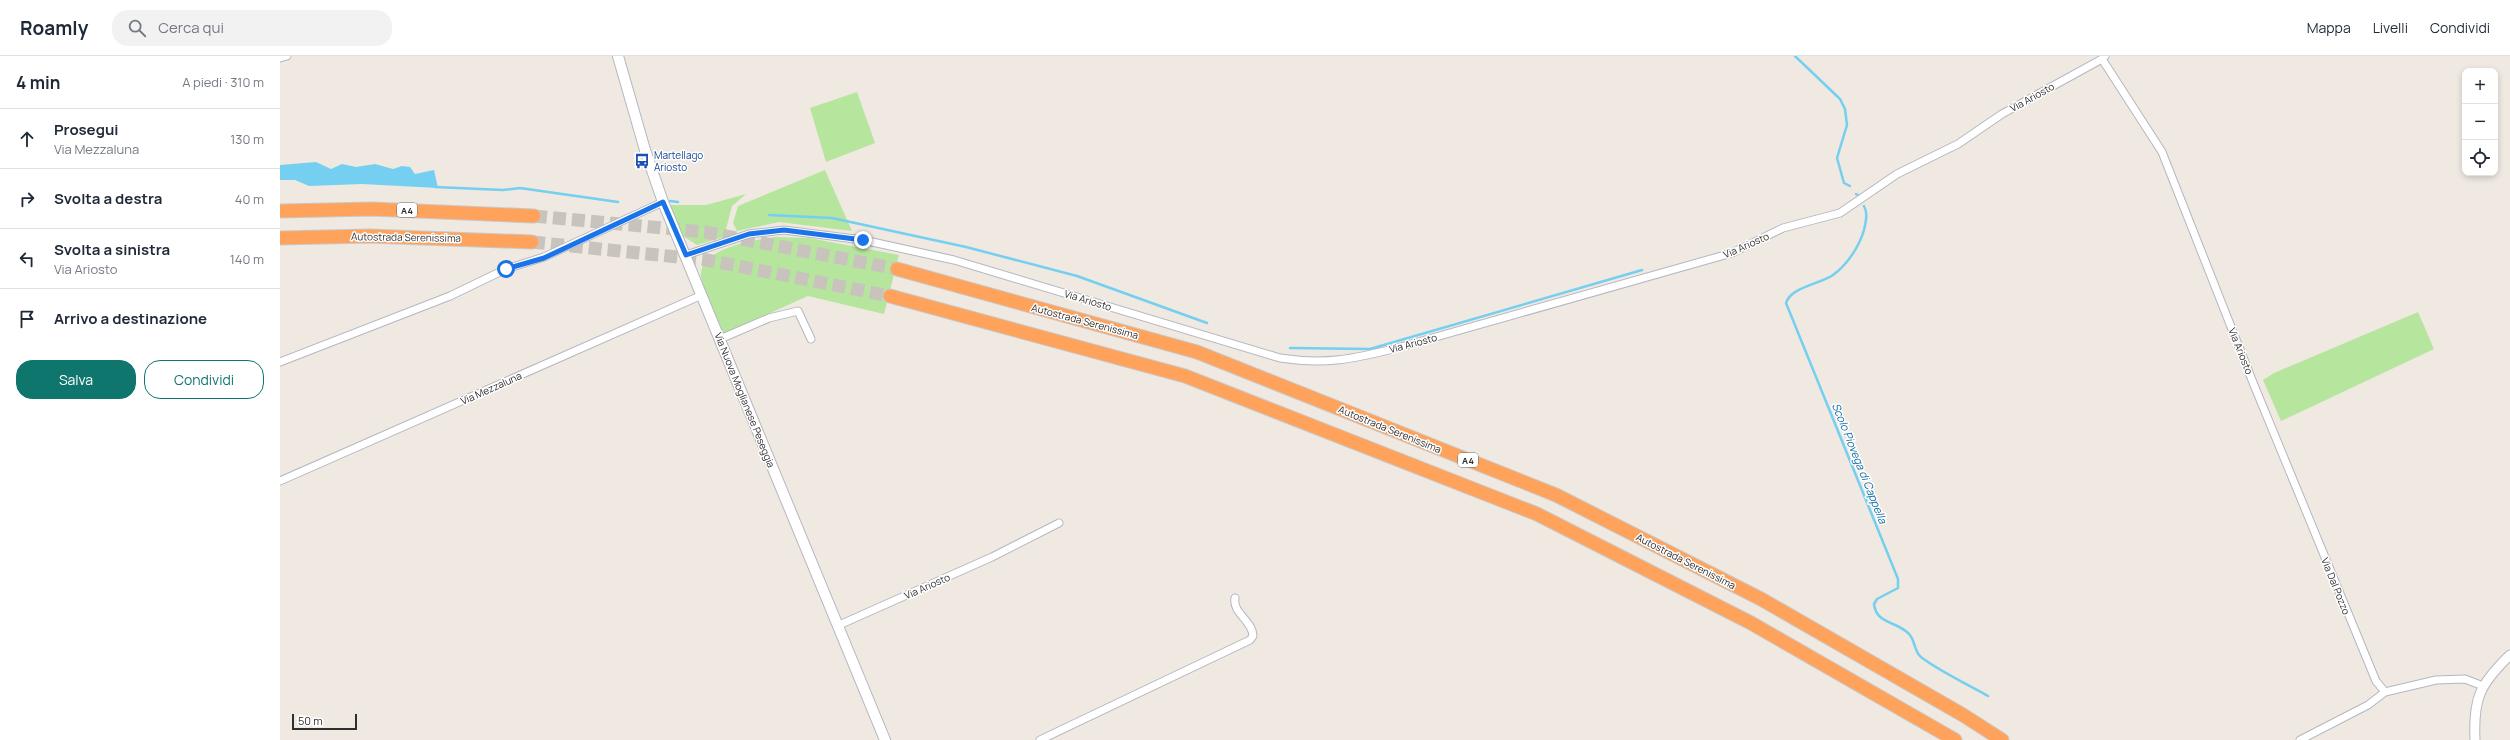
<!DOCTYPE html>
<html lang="it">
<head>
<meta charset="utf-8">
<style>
	body { margin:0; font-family:Manrope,sans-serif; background:#f2f2f3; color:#1f2937 }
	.controls { position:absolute; right:12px; top:12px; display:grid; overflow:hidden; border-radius:8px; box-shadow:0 2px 6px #0003 }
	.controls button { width:36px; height:36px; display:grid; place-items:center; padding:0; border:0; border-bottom:1px solid #e0e1e3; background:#fff; color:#1f2937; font:20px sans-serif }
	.scale { position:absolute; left:12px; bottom:10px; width:65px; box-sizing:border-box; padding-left:4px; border:2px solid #2e2e2e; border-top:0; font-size:11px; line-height:14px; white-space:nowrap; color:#2e2e2e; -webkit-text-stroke:3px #fff; paint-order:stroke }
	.stop { position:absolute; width:12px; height:12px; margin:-9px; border:3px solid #1a73e8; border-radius:50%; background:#fff }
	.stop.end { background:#1a73e8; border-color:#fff; box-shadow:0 1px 4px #0008 }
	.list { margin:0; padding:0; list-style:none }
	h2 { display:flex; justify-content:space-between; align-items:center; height:52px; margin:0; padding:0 16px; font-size:17px }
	h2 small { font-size:13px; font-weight:400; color:#747a83 }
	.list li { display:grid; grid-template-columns:26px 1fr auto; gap:12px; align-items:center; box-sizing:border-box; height:60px; padding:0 16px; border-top:1px solid #e0e1e3 }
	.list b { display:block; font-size:15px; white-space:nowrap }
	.list p { margin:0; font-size:13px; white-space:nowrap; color:#747a83 }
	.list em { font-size:13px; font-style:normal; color:#747a83 }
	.actions { display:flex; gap:8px; padding:12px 16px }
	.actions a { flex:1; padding:9px 0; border:1px solid #0f766e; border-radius:16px; text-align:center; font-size:14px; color:#0f766e }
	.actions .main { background:#0f766e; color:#fff }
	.icon { flex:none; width:22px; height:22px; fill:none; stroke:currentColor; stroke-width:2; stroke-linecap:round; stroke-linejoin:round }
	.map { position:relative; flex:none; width:2230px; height:684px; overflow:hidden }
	header { display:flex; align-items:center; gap:24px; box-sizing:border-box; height:56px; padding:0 20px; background:#fff; border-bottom:1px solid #e0e1e3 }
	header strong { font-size:19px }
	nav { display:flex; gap:22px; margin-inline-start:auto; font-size:14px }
	.search { width:280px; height:36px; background:#f2f2f3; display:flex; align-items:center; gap:10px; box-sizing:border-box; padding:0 14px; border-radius:16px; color:#747a83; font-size:15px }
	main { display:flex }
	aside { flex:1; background:#fff }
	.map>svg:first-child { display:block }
	.green { fill:#b6e59e }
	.water { fill:#75cff0 }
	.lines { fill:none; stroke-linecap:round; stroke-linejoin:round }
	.stream { stroke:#75cff0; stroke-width:2.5 }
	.motorway-tunnel { stroke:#c8c4bd; stroke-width:13; stroke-dasharray:13 6; stroke-linecap:butt }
	.minor-casing { stroke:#b4b7c1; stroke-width:9 }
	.tertiary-casing { stroke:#b4b7c1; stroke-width:11 }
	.secondary-casing { stroke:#b4b7c1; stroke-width:12 }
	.motorway-casing { stroke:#c9c9c9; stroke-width:15 }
	.minor { stroke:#fff; stroke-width:7 }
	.tertiary { stroke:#fff; stroke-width:9 }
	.secondary { stroke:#fff; stroke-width:10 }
	.motorway { stroke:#ffa35c; stroke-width:13 }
	.route { stroke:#1a73e8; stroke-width:5 }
	.labels { text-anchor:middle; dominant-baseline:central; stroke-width:3; stroke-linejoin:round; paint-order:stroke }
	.shield { fill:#fff; stroke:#6d6d6d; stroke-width:1 }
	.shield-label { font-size:9px; font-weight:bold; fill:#2e2e2e }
	.street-label { font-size:10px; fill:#2e2e2e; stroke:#fff }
	.transit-label { font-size:10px; fill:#164399; stroke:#fff; text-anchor:start }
	.water-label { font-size:11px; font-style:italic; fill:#0d6fa3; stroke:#fff }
</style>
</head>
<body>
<header>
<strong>Roamly</strong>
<div class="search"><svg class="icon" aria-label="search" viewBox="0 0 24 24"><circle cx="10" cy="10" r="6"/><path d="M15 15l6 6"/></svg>Cerca qui</div>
<nav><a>Mappa</a><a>Livelli</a><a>Condividi</a></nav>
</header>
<main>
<aside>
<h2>4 min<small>A piedi · 310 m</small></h2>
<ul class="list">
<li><svg class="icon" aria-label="ahead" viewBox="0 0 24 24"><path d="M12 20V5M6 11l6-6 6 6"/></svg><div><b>Prosegui</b><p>Via Mezzaluna</p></div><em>130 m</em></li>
<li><svg class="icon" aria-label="right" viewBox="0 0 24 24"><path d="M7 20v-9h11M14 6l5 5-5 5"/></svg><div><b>Svolta a destra</b></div><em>40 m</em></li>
<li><svg class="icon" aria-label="left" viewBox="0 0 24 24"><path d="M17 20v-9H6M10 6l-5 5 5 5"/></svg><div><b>Svolta a sinistra</b><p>Via Ariosto</p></div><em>140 m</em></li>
<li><svg class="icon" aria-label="arrive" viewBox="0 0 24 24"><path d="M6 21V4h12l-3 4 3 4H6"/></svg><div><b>Arrivo a destinazione</b></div></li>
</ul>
<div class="actions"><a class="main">Salva</a><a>Condividi</a></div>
</aside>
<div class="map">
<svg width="2230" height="684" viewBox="0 0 2230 684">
	<rect width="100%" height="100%" fill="#efe9e1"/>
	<!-- green -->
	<g class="green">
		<polygon points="577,36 595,87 546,106 530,52"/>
		<polygon points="545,114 572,175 499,166 457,175 453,167 458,150"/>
		<polygon points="466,138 452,150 444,181 417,189 403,180 390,149 426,149"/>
		<path d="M495,181L529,182L619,199L604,258L528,240L444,278C439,265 422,232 421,220C419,192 475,184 495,181Z"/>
		<polygon points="2138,256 2154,293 2001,365 1983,324 1994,317"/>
	</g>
	<!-- water -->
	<polygon class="water" points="36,106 51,113 62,108 76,111 95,108 113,113 122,110 130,111 135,118 154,114 158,132 82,128 29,130 15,124 0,124 0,109"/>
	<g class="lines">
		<!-- stream -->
		<g class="stream">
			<polyline points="1515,0 1560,43 1565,53 1567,69 1557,102 1564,127 1570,130"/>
			<polyline points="155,131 223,134 240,132 338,146"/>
			<polyline points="1576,138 1578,139"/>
			<polyline points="390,145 398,146"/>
			<path d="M1584,150C1588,157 1586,165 1584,174C1579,191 1567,209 1553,219C1540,228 1511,231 1506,247L1618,523V532L1597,543L1594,548C1596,567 1614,565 1627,576C1635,582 1633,591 1639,599C1646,608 1696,633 1708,640"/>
			<polyline points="489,159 552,162 686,191 797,220 927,267"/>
			<polyline points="1010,292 1090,293 1362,214"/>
		</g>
		<!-- motorway-tunnel -->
		<g class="motorway-tunnel">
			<polyline points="254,160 425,176 617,213"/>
			<polyline points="252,186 427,204 610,240"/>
		</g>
		<!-- minor casing -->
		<g class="minor-casing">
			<g id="minor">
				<polyline points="1825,0 1822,3 1882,96 1974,329 2096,625 2105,636 2156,624 2185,623 2203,630"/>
				<polyline points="0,2 7,0"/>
				<path d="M406,199L469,178L504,174L583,184L674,204L1000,302C1046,309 1073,303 1117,292L1452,197L1503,172L1560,157L1617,118L1678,88L1722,58L1822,3"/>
				<polyline points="440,283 489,262 518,255 531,283"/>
				<polyline points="0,306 170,240 226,213 264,201 383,146"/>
				<polyline points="0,425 422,239"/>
				<polyline points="557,570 712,501 779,467"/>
				<path d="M760,684L970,584L973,580C973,565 952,557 955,542"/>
				<polyline points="2020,684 2088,649 2105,636"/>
			</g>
		</g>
		<!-- tertiary casing -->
		<g class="tertiary-casing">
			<path id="tertiary" d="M2195,684C2193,642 2200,628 2230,599"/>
		</g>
		<!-- secondary casing -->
		<g class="secondary-casing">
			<polyline id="secondary" points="338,0 365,94 383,146 605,684"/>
		</g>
		<!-- motorway casing -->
		<g class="motorway-casing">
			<g id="motorway">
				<polyline points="0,155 92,153 254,160"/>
				<polyline points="0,182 89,180 252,186"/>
				<polyline points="617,213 917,296 1276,439 1481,543 1683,659 1722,684"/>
				<polyline points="610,240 905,320 1257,458 1471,567 1675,684"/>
			</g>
		</g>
		<!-- minor -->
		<use href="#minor" class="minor"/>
		<!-- tertiary -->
		<use href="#tertiary" class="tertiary"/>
		<!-- secondary -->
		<use href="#secondary" class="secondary"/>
		<!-- motorway -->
		<use href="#motorway" class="motorway"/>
	</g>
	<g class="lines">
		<!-- route -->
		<polyline class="route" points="226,213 264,202 383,146 406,199 469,178 504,174 583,184"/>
	</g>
	<!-- icons -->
	<defs>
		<g id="bus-bare" transform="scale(1.2)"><path d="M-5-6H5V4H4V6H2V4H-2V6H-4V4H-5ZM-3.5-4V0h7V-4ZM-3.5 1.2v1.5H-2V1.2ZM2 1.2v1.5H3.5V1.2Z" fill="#1a4fb4" stroke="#fff" stroke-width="2.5" paint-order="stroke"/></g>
	</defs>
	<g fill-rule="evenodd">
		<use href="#bus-bare" x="362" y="105"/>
	</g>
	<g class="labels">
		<!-- shield labels -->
		<g class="shield">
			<rect x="117" y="147" width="20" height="14" rx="3"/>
			<rect x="1178" y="397" width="20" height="14" rx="3"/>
		</g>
		<g class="shield-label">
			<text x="127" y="154">A4</text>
			<text x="1188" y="404">A4</text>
		</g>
		<!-- street labels -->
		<g class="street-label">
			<text transform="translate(1752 41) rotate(-29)">Via Ariosto</text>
			<text transform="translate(126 181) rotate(1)">Autostrada Serenissima</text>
			<text transform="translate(1466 189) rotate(-24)">Via Ariosto</text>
			<text transform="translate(808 244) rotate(17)">Via Ariosto</text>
			<text transform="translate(805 265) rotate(15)">Autostrada Serenissima</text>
			<text transform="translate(1133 287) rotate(-15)">Via Ariosto</text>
			<text transform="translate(1961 295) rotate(68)">Via Ariosto</text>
			<text transform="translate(211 332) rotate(-24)">Via Mezzaluna</text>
			<text transform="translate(465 344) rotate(68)">Via Nuova Moglianese Peseggia</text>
			<text transform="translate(1110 373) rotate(22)">Autostrada Serenissima</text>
			<text transform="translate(1406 505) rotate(27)">Autostrada Serenissima</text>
			<text transform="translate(647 530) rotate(-24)">Via Ariosto</text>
			<text transform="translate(2056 530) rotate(68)">Via Dal Pozzo</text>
		</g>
		<!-- transit labels -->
		<g class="transit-label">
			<text x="374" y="99">Martellago<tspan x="374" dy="12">Ariosto</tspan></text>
		</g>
		<!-- water labels -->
		<g class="water-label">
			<text transform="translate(1580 407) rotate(68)">Scolo Piovega di Cappella</text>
		</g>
	</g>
</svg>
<div class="controls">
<button>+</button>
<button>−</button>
<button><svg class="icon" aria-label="locate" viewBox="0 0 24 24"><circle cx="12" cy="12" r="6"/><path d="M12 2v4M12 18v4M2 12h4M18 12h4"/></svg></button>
</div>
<div class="scale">50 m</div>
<div class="stop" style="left:226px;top:213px"></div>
<div class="stop end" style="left:583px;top:184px"></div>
</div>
</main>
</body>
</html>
